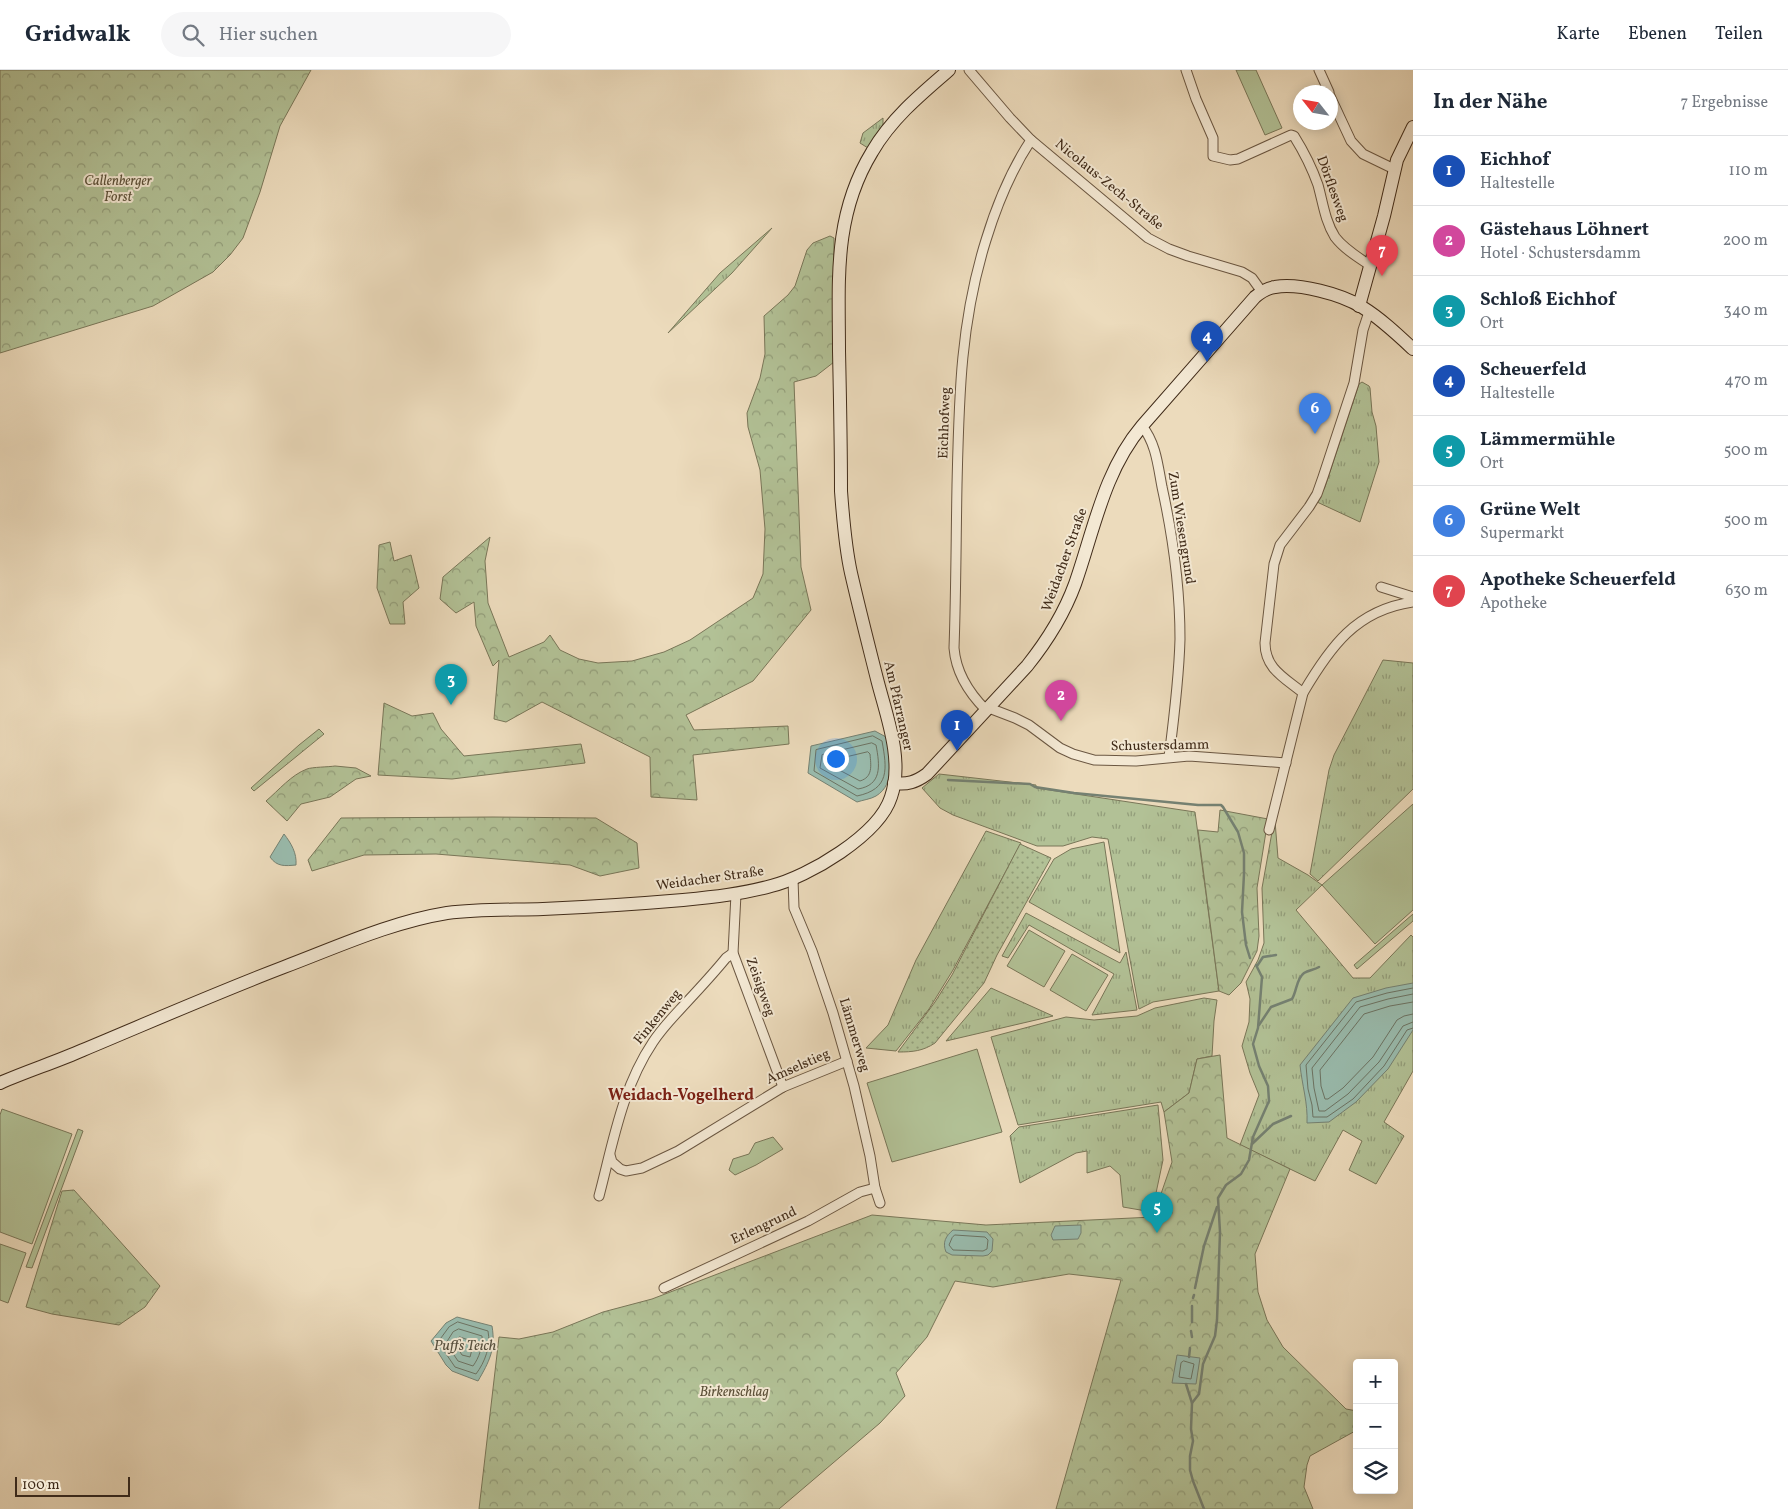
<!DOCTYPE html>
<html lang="de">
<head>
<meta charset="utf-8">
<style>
	body { margin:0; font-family:Vollkorn,serif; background:#f6f6f7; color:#1f2937 }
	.controls { position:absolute; right:15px; bottom:15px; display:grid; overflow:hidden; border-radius:5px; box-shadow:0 2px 12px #0003 }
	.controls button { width:45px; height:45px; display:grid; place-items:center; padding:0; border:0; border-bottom:1px solid #e0e1e3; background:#fff; color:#1f2937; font:25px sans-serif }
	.compass { position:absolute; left:1293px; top:15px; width:45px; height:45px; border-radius:50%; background:#fff; box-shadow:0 2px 12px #0003; rotate:301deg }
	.scale { position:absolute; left:15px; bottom:12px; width:115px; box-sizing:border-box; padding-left:5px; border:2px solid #402b19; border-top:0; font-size:14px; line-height:18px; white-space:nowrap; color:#402b19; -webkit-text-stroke:4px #f3e8d3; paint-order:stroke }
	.you { position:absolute; left:835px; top:688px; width:18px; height:18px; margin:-12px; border:4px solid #fff; border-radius:50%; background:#1a73e8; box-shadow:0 0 0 8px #1a73e833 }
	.badge { display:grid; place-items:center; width:32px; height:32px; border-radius:50%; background:#8f2418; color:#fff; font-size:16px; font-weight:700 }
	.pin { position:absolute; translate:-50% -41px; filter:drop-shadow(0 1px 2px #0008) }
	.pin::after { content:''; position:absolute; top:26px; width:18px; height:15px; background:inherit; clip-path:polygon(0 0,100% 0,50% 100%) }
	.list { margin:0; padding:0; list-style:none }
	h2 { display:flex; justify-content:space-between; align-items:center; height:65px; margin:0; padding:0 20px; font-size:21px }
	h2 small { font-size:16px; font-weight:400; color:#747a83 }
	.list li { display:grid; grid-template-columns:32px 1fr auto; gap:15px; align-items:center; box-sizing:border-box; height:70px; padding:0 20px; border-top:1px solid #e0e1e3 }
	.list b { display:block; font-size:19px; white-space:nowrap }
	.list p { margin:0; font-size:16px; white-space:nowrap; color:#747a83 }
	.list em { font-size:16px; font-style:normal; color:#747a83 }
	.icon { flex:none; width:28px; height:28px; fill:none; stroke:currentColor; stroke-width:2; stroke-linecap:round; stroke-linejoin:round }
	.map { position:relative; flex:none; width:1413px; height:1439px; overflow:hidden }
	header { display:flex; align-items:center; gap:30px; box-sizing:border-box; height:70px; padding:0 25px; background:#fff; border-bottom:1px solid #e0e1e3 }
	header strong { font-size:24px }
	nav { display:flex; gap:28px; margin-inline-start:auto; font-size:18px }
	.search { width:350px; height:45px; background:#f6f6f7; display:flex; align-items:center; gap:12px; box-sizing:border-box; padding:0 18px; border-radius:28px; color:#747a83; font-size:19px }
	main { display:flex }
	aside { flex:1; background:#fff }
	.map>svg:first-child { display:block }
	.grass { fill:url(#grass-tufts); stroke:#797658 }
	.forest { fill:url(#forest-crowns); stroke:#797658 }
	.park { fill:#b2c196; stroke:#797658 }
	.garden { fill:url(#garden-dots); stroke:#797658 }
	.water { fill:#99bbad; stroke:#758172 }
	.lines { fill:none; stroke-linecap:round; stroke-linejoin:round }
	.shore { stroke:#6c7363; stroke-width:1 }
	.stream { stroke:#758172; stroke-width:2.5 }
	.street-casing { stroke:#6b5742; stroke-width:11 }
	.secondary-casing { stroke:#402b19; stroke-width:14 }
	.street { stroke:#f3e8d3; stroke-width:9 }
	.secondary { stroke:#f3e8d3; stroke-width:12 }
	.labels { text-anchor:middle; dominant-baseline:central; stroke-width:4; stroke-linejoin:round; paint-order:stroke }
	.park-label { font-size:14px; font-style:italic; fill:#5c5038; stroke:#f3e8d3 }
	.street-label { font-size:14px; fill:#402b19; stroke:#f3e8d3 }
	.water-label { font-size:15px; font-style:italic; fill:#564f3e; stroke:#f3e8d3 }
	.quarter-label { font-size:16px; font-weight:bold; fill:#7a1f14; stroke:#f3e8d3 }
</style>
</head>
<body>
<header>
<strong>Gridwalk</strong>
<div class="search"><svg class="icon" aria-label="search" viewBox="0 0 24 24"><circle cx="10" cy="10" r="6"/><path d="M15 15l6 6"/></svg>Hier suchen</div>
<nav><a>Karte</a><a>Ebenen</a><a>Teilen</a></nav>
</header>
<main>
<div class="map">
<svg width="1413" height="1439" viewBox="0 0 1413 1439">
	<defs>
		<pattern id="grass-tufts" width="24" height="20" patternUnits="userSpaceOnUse" patternTransform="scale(1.25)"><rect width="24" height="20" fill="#b2c196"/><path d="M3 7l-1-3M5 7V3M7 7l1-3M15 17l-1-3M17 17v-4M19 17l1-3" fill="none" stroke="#929d7a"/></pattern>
		<pattern id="forest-crowns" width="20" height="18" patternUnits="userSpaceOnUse" patternTransform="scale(1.25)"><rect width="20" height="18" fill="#b2c196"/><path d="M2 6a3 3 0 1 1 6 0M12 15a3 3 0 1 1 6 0" fill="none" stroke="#929d7a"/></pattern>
		<pattern id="garden-dots" width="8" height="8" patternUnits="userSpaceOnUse" patternTransform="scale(1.25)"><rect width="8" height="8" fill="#b2c196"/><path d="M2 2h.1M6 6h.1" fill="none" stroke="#929d7a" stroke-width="1.8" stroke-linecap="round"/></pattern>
	</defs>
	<rect width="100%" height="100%" fill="#ecdbbc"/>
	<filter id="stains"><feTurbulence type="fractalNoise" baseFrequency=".004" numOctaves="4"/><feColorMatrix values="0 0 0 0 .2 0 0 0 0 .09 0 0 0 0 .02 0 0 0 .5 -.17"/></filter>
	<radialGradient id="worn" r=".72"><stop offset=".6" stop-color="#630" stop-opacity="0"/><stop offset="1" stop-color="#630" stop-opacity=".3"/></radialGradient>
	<!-- grass -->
	<g class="grass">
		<polygon points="883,48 883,56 868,78 860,73 863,63"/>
		<polygon points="772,158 732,203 668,263 720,203"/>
		<polygon points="1362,312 1369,316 1370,318 1372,342 1376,356 1379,392 1360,452 1317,432 1325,417 1359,314"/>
		<polygon points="1383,590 1413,593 1413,719 1318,811 1310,804 1329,700 1334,685"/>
		<polygon points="319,659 324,664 254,721 251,718 299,675"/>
		<polygon points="939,704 1036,715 1036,718 1195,742 1219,921 1153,932 1139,939 1108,769 1092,767 1063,776 1037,776 953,745 940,738 922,718"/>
		<polygon points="1274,751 1275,751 1278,788 1308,805 1322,815 1296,840 1353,908 1370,908 1411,865 1413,867 1413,1001 1384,1052 1404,1066 1376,1114 1349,1100 1362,1071 1343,1060 1315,1111 1240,1075 1259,1025 1250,1003 1242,976 1249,952 1250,929 1246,912 1258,890 1264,873 1262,818"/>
		<polygon points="986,761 1021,773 953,900 929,939 896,981 866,978 888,955 916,890"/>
		<polygon points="1104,772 1120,883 1029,832 1054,789 1071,779"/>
		<polygon points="1026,843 1120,893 1126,882 1137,940 1092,945 1114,904 1029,855 1008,888 1002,886"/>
		<polygon points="991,918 1053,946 946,971"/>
		<polygon points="1204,928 1217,930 1214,951 1212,986 1197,989 1189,1023 1164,1042 1161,1032 1018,1055 991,967 1066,947 1094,950 1137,946 1155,938"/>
		<polygon points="1158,1035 1163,1090 1152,1142 1123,1137 1120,1105 1110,1096 1087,1103 1087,1081 1076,1083 1020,1113 1010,1066 1019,1057"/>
	</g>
	<!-- forest -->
	<g class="forest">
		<polygon points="0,0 311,0 280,56 260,122 243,168 230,185 213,202 153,236 0,283"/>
		<polygon points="830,166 834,168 834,292 816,306 794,312 801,497 811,540 753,611 686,645 694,660 788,656 789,674 693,685 697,730 651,727 650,687 542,632 506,652 494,649 499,590 493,596 476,556 474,532 456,543 440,529 443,507 490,467 485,491 488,533 509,587 544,572 550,565 560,580 579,589 598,593 632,591 664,582 690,570 753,528 763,504 765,459 760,400 748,357 747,343 760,308 765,284 764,246 788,225 795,216 807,180 813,173"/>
		<polygon points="390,472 394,491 411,485 419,518 403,532 405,554 390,554 377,518 379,475"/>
		<polygon points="384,633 412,646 433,643 441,659 464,686 581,674 585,693 452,709 378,705"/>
		<path d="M335,696L356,698L371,706L356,709L330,727L301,734L287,751L266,731C279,720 291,705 307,699C312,697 329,697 335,696Z"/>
		<polygon points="1220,740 1268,749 1257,818 1259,866 1257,881 1241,913 1229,925 1219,921 1198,760 1218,762"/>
		<polygon points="493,747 596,748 637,773 639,798 600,806 570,795 436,784 364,785 312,801 308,790 341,748"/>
		<polygon points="1220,985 1227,1068 1290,1099 1255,1184 1258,1222 1267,1250 1283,1277 1346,1339 1357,1341 1357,1360 1310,1386 1307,1395 1304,1417 1313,1439 1056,1439 1121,1210 1069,1204 993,1217 955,1211 927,1267 896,1303 905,1326 880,1353 779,1439 479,1439 499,1267 519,1269 553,1262 603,1242 652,1229 872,1145 986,1155 1153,1147 1172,1092 1164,1042 1189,1023 1197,989"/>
		<polygon points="74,1120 160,1216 145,1237 119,1255 52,1244 26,1237 62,1121"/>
	</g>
	<!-- park -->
	<g class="park">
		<polygon points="1236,0 1256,0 1282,58 1265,65"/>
		<polygon points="1413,734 1413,840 1375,874 1322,815"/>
		<polygon points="1413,844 1413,851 1357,899 1354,895"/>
		<polygon points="1029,860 1065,881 1044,917 1007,896"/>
		<polygon points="1072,884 1108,905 1086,941 1050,920"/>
		<polygon points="977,979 1002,1062 892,1092 867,1013"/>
		<polygon points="2,1039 72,1064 32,1174 0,1162 0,1045"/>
		<polygon points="78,1059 83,1061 32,1198 26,1197"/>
		<polygon points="773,1067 783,1079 756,1095 735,1105 729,1100 733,1089 749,1084 755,1073"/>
		<polygon points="0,1174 26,1183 8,1233 0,1230"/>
	</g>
	<!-- garden -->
	<path class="garden" d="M1020,774L1051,788L997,885L984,913L935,973C923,981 913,982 898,982L935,932L952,905Z"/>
	<!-- water -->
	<g class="water">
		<path d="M875,661L886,667C890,686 896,714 876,726C871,729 863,730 857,732L808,703L811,676Z"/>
		<path d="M284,764C291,773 297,783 296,795C285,796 277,797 270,787Z"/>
		<path d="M1413,913V960L1388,999L1356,1032L1329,1052L1307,1053C1308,1033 1302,1015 1300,995L1353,928L1386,918Z"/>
		<polygon points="1081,1155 1081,1163 1078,1169 1053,1170 1051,1165 1055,1156"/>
		<path d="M953,1160L987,1162L993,1169L992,1181L988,1185L983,1186L952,1185L946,1182C942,1172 946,1166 953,1160Z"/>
		<path d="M457,1247L492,1256C496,1279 489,1292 478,1311L452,1301L446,1295L431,1271L446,1253Z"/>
		<polygon points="1177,1285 1200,1288 1196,1314 1172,1313"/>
	</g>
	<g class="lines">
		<!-- shore -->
		<g class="shore">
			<path d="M873,666L882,671C887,699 890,719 857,726L814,701L816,680Z"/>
			<path d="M872,673L876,675C880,696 882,715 858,719L820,698L822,685Z"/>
			<path d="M868,682L870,684C871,696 873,707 860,711L828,694L830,691Z"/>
			<polyline points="1413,918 1387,923 1356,932 1306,995 1308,1019 1312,1035 1313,1047 1327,1047 1353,1029 1384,996 1407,960 1413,958"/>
			<polyline points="1413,924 1388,929 1360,937 1312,998 1314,1018 1319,1041 1325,1041 1348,1024 1379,992 1403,956 1413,952"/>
			<polyline points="1413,932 1390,936 1364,944 1320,1000 1321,1016 1325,1029 1328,1029 1343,1018 1373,987 1397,950 1404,946 1413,944"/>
			<polygon points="955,1165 985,1167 988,1170 987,1179 983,1181 953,1180 949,1175 952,1168"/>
			<path d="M458,1252L488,1261C491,1276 485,1292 476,1304L455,1297L438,1272L449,1257Z"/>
			<path d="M459,1259L482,1266C483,1276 479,1288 473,1296L458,1291L446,1273L453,1262Z"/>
			<polygon points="460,1267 474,1272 470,1287 462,1285 455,1274 455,1271"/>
			<polygon points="1184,1291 1194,1294 1191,1309 1179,1307 1181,1293"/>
		</g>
		<!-- stream -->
		<g class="stream">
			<polyline points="948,710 1030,714 1035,717 1074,723 1198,735 1221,735 1223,737 1238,762 1244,783 1244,804 1242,842 1246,875 1250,888"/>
			<polyline points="1257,896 1263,887 1276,885"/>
			<path d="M1259,955L1271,937L1292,929C1297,921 1296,909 1304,903C1309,900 1314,900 1319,897"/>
			<polyline points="1252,1074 1273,1054 1291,1046"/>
			<polyline points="1195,1218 1204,1176 1217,1137"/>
			<polyline points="1193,1228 1194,1225"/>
			<polyline points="1192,1252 1192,1236"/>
			<polyline points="1191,1261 1192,1267"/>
			<polyline points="1189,1287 1190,1278"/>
			<polyline points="1186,1314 1192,1333 1191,1359 1193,1371 1190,1386 1190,1400 1193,1411 1204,1439"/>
			<polyline points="1192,1333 1199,1324 1203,1294 1215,1266 1217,1250 1220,1162 1218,1128 1226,1115 1241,1104 1249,1090 1253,1067 1269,1031 1268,1016 1259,996 1253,974 1258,958 1262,907 1256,895"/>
		</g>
		<!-- street casing -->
		<g class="street-casing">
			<g id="street">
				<polyline points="969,0 1010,48 1031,70 1148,168 1169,179 1188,186 1242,202 1252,208 1262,222"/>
				<path d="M1186,0L1196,29L1213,68V86L1230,90L1238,89L1291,65L1294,66C1304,82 1312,98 1318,115C1323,133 1325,151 1335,167C1344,179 1359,188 1371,196"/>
				<polyline points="1319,0 1329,22"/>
				<polyline points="1330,26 1351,71 1363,84 1394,99"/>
				<path d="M1142,356C1156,373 1158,396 1162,417C1173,467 1180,517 1180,569C1179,608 1174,648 1169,687"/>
				<polyline points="1381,517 1413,527"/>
				<path d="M1303,623C1285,608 1265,599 1265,573L1274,494L1280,475L1309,437L1317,424L1323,407L1354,313L1363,260L1369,242"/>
				<polyline points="989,638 1015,648 1029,655 1060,678 1073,684 1094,690 1136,691 1189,686 1286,693"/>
				<path d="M986,640C969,623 956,603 954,578C956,524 956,469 957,415C959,329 960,253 986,170C997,134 1010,102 1031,70"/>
				<path d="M1269,760L1303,623C1330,577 1356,540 1413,532"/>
				<polyline points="793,809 794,838 812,881 833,943 854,1016 870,1086 875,1118 880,1133"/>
				<polyline points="736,824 733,883 783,1017"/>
				<polyline points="610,1085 612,1092 620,1099 626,1101 642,1098 678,1081 783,1017 847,991"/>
				<path d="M599,1126C613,1073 622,1018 653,972C662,958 674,946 685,934C699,919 713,904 726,888L733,883"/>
				<polyline points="664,1218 808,1151 860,1122 875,1118"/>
			</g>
		</g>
		<!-- secondary casing -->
		<g class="secondary-casing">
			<g id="secondary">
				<polyline points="1359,236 1384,146 1397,90 1413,57"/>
				<path d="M894,713C907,715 916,712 927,704L1027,596C1047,571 1064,544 1075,514C1094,460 1104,401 1142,356L1255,227C1261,222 1267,218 1275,217C1299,213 1341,224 1362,237C1380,248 1397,264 1413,279"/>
				<path d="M0,1013C27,1001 56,992 83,980C150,952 216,923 284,897C337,877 391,852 447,843C479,839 511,840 543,839C590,837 636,834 683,830C713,827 742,824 771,816C808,807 879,765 891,727C904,690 886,645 877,609C868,573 859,538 851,503C845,476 843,448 841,421C841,374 840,327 839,281C839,210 833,146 872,82C891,49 921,24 949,0"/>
			</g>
		</g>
		<!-- street -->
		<use href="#street" class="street"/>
		<!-- secondary -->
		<use href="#secondary" class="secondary"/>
	</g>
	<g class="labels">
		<!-- park labels -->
		<g class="park-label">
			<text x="118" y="111">Callenberger<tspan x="118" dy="16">Forst</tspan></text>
			<text x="734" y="1322">Birkenschlag</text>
		</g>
		<!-- street labels -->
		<g class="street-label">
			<text transform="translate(1109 115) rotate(39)">Nicolaus-Zech-Straße</text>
			<text transform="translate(1332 119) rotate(70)">Dörflesweg</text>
			<text transform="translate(945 353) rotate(-88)">Eichhofweg</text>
			<text transform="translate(1181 458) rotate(81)">Zum Wiesengrund</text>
			<text transform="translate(1065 490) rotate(-70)">Weidacher Straße</text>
			<text transform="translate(898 636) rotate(77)">Am Pfarranger</text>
			<text transform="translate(1160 676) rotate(-1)">Schustersdamm</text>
			<text transform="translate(710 809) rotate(-8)">Weidacher Straße</text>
			<text transform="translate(760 917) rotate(70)">Zeisigweg</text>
			<text transform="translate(658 947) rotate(-51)">Finkenweg</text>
			<text transform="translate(854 965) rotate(73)">Lämmerweg</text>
			<text transform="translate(798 997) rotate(-24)">Amselstieg</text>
			<text transform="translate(764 1156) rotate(-25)">Erlengrund</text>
		</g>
		<!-- water labels -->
		<g class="water-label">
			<text x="465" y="1276">Puffs Teich</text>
		</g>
		<!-- quarter labels -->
		<g class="quarter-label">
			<text x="681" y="1026">Weidach-Vogelherd</text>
		</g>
	</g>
	<rect width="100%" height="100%" filter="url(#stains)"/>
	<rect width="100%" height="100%" fill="url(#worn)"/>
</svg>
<div class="controls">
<button>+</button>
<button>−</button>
<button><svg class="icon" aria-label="layers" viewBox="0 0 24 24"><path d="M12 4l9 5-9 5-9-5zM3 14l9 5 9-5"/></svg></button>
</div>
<svg class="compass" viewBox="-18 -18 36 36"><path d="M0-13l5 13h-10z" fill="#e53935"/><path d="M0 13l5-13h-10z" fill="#747a83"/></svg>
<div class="scale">100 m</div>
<div class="you"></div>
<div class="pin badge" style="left:957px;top:681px;background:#1a4fb4">1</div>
<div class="pin badge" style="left:1061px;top:651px;background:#d1479c">2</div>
<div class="pin badge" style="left:451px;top:635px;background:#0f9aa8">3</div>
<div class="pin badge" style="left:1207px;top:292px;background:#1a4fb4">4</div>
<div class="pin badge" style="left:1157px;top:1163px;background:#0f9aa8">5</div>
<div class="pin badge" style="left:1315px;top:364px;background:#3f7fe0">6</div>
<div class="pin badge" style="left:1382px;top:206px;background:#e0444e">7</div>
</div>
<aside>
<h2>In der Nähe<small>7 Ergebnisse</small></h2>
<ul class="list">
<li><span class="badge" style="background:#1a4fb4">1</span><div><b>Eichhof</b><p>Haltestelle</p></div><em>110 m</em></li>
<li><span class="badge" style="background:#d1479c">2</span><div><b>Gästehaus Löhnert</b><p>Hotel · Schustersdamm</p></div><em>200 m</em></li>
<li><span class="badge" style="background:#0f9aa8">3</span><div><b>Schloß Eichhof</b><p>Ort</p></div><em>340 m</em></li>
<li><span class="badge" style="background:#1a4fb4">4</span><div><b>Scheuerfeld</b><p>Haltestelle</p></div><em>470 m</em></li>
<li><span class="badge" style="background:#0f9aa8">5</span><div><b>Lämmermühle</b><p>Ort</p></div><em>500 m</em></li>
<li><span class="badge" style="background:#3f7fe0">6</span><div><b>Grüne Welt</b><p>Supermarkt</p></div><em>500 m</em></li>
<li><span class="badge" style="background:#e0444e">7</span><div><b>Apotheke Scheuerfeld</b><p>Apotheke</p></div><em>630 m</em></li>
</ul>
</aside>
</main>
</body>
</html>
